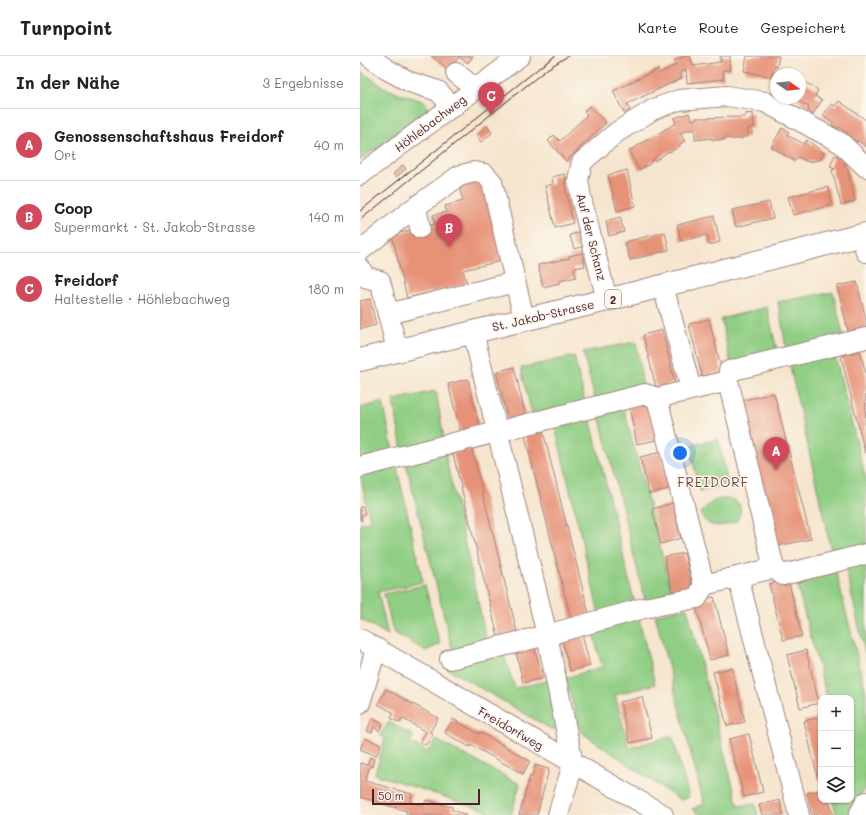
<!DOCTYPE html>
<html lang="de">
<head>
<meta charset="utf-8">
<style>
	body { margin:0; font-family:Mali,sans-serif; background:#f2f2f2; color:#222 }
	.controls { position:absolute; right:12px; bottom:12px; display:grid; overflow:hidden; border-radius:8px; box-shadow:0 1px 3px #0004 }
	.controls button { width:36px; height:36px; display:grid; place-items:center; padding:0; border:0; border-bottom:1px solid #e0e0e0; background:#fff; color:#222; font:20px sans-serif }
	.compass { position:absolute; left:410px; top:12px; width:36px; height:36px; border-radius:50%; background:#fff; box-shadow:0 1px 3px #0004; rotate:104deg }
	.scale { position:absolute; left:12px; bottom:10px; width:108px; box-sizing:border-box; padding-left:4px; border:2px solid #4a1f2b; border-top:0; font-size:11px; line-height:14px; white-space:nowrap; color:#4a1f2b; -webkit-text-stroke:3px #fbf7ec; paint-order:stroke }
	.you { position:absolute; left:320px; top:397px; width:14px; height:14px; margin:-10px; border:3px solid #fff; border-radius:50%; background:#1a73e8; box-shadow:0 0 0 6px #1a73e833 }
	.badge { display:grid; place-items:center; width:26px; height:26px; border-radius:50%; background:#d1495b; color:#fff; font-size:13px; font-weight:700 }
	.pin { position:absolute; translate:-50% -33px; filter:drop-shadow(0 1px 2px #0008) }
	.pin::after { content:''; position:absolute; top:21px; width:14px; height:12px; background:inherit; clip-path:polygon(0 0,100% 0,50% 100%) }
	.list { margin:0; padding:0; list-style:none }
	h2 { display:flex; justify-content:space-between; align-items:center; height:52px; margin:0; padding:0 16px; font-size:17px }
	h2 small { font-size:13px; font-weight:400; color:#767676 }
	.list li { display:grid; grid-template-columns:26px 1fr auto; gap:12px; align-items:center; box-sizing:border-box; height:72px; padding:0 16px; border-top:1px solid #e0e0e0 }
	.list b { display:block; font-size:15px; white-space:nowrap }
	.list p { margin:0; font-size:13px; white-space:nowrap; color:#767676 }
	.list em { font-size:13px; font-style:normal; color:#767676 }
	.icon { flex:none; width:22px; height:22px; fill:none; stroke:currentColor; stroke-width:2; stroke-linecap:round; stroke-linejoin:round }
	.map { position:relative; flex:none; width:506px; height:759px; overflow:hidden }
	header { display:flex; align-items:center; gap:24px; box-sizing:border-box; height:56px; padding:0 20px; background:#fff; border-bottom:1px solid #e0e0e0 }
	header strong { font-size:19px }
	nav { display:flex; gap:22px; margin-inline-start:auto; font-size:14px }
	main { display:flex }
	aside { flex:1; background:#fff }
	.map>svg:first-child { display:block }
	.green { fill:#90ce84; stroke:#6d7658 }
	.building { fill:#e69277 }
	.lines { fill:none; stroke-linecap:round; stroke-linejoin:round }
	.minor-casing { stroke:#a0827c; stroke-width:22 }
	.major-casing { stroke:#a0827c; stroke-width:24 }
	.minor { stroke:#fff; stroke-width:20 }
	.major { stroke:#fff; stroke-width:22 }
	.tram { stroke:#4a1f2b; stroke-width:1 }
	.labels { text-anchor:middle; dominant-baseline:central; stroke-width:3; stroke-linejoin:round; paint-order:stroke }
	.shield { fill:#fbf7ec; stroke:#7f6065; stroke-width:1 }
	.shield-label { font-size:11px; font-weight:bold; fill:#4a1f2b }
	.street-label { font-size:12px; fill:#4a1f2b; stroke:#fbf7ec }
	.neighbourhood-label { font-size:13px; letter-spacing:1px; fill:#814746; stroke:#fbf7ec }
</style>
</head>
<body>
<header>
<strong>Turnpoint</strong>
<nav><a>Karte</a><a>Route</a><a>Gespeichert</a></nav>
</header>
<main>
<aside>
<h2>In der Nähe<small>3 Ergebnisse</small></h2>
<ul class="list">
<li><span class="badge">A</span><div><b>Genossenschaftshaus Freidorf</b><p>Ort</p></div><em>40 m</em></li>
<li><span class="badge">B</span><div><b>Coop</b><p>Supermarkt · St. Jakob-Strasse</p></div><em>140 m</em></li>
<li><span class="badge">C</span><div><b>Freidorf</b><p>Haltestelle · Höhlebachweg</p></div><em>180 m</em></li>
</ul>
</aside>
<div class="map">
<svg width="506" height="759" viewBox="0 0 506 759">
	<rect width="100%" height="100%" fill="#fbf7ec"/>
	<filter id="ink" filterUnits="userSpaceOnUse"><feTurbulence type="fractalNoise" baseFrequency=".025" numOctaves="2"/><feDisplacementMap in="SourceGraphic" scale="8" xChannelSelector="R" yChannelSelector="G"/><feConvolveMatrix kernelMatrix="1 2 1 2 8 2 1 2 1" color-interpolation-filters="sRGB"/></filter>
	<filter id="wash" filterUnits="userSpaceOnUse"><feTurbulence type="fractalNoise" baseFrequency=".012" numOctaves="4" result="noise"/><feDisplacementMap in="SourceGraphic" scale="16" xChannelSelector="R" yChannelSelector="G"/><feGaussianBlur stdDeviation="0.9" result="paint"/><feColorMatrix in="noise" values="0 0 0 0 0 0 0 0 0 0 0 0 0 0 0 0 0 1.4 0 .05"/><feComposite in="paint" operator="in"/></filter>
	<g filter="url(#wash)">
		<rect width="100%" height="100%" fill="#f6e5ce"/>
		<!-- green -->
		<g class="green">
			<polygon points="0,15 24,31 41,39 45,39 65,46 68,54 0,104"/>
			<polygon points="473,236 484,283 427,297 418,246"/>
			<polygon points="407,251 418,299 371,309 361,263"/>
			<polygon points="276,286 283,331 235,343 223,296"/>
			<polygon points="474,295 506,424 506,494 473,503 429,306"/>
			<polygon points="214,300 225,346 172,359 161,312"/>
			<polygon points="76,335 84,383 42,393 33,344"/>
			<polygon points="23,346 33,395 0,403 0,352"/>
			<polygon points="263,349 313,541 286,548 238,355"/>
			<polygon points="229,357 275,549 239,558 194,366"/>
			<polygon points="358,383 368,428 340,435 329,390"/>
			<polygon points="84,394 127,586 93,596 45,404"/>
			<polygon points="36,407 63,526 18,536 28,579 0,563 0,468 10,465 0,417"/>
			<path d="M367,442C382,446 383,452 377,465C363,471 348,474 341,458C347,447 355,443 367,442Z"/>
			<polygon points="506,503 506,601 485,509"/>
			<polygon points="475,512 506,636 506,729 490,759 476,759 473,744 491,744 491,642 467,642 435,522"/>
			<polygon points="65,529 80,588 66,595 33,576 24,538"/>
			<polygon points="327,552 378,750 395,748 398,759 341,759 332,753 344,748 295,559"/>
			<polygon points="278,559 295,628 255,639 269,692 312,680 329,741 320,744 221,676 205,622 242,611 231,569"/>
			<polygon points="142,593 155,632 191,624 201,673 191,673 88,613"/>
			<polygon points="29,666 54,680 50,686 67,696 76,684 160,728 151,759 126,759 127,755 15,718 25,682 20,679"/>
		</g>
		<g id="blocks">
			<!-- building -->
			<g class="building">
				<polygon points="71,0 113,0 108,7 99,1 89,14"/>
				<polygon points="325,0 330,0 333,10 361,6 360,0 370,0 371,14 363,14 364,23 327,27 326,14 320,18 322,22 267,48 270,54 264,57 253,35 298,13 300,17 316,9 314,5"/>
				<polygon points="387,0 419,0 417,11 415,10 412,21 384,15"/>
				<polygon points="440,23 458,34 455,40 462,44 453,58 448,55 449,51 434,42 440,42"/>
				<polygon points="479,45 506,64 506,91 497,84 497,86 490,82 491,80 479,71 478,73 472,69 473,67 463,60 471,48 475,50"/>
				<polygon points="230,50 246,67 206,105 188,85 194,79 200,85 227,59 224,55"/>
				<polygon points="329,57 331,63 335,64 335,62 385,61 385,58 393,57 394,72 388,72 388,81 382,81 382,83 370,83 370,82 364,82 364,84 352,84 352,82 335,84 335,74 326,74 320,78 325,85 320,88 320,90 310,96 310,95 305,97 305,98 295,105 294,103 290,106 290,108 279,114 269,95 314,68 315,69 316,68 314,62"/>
				<polygon points="127,70 132,77 121,86 116,80"/>
				<polygon points="422,72 429,76 427,79 444,88 447,84 464,97 460,104 448,106 438,101 435,105 411,91"/>
				<polygon points="475,99 486,105 484,111 487,110 495,145 481,149 472,114 475,113 470,111"/>
				<polygon points="43,109 46,113 36,121 33,118"/>
				<polygon points="267,114 275,150 257,155 248,119"/>
				<polygon points="205,118 206,126 204,126 213,167 195,172 185,130 193,128 192,121"/>
				<polygon points="123,125 145,204 103,214 107,228 47,242 32,179 75,168 73,159 86,156 85,150 103,145 100,134 102,130"/>
				<polygon points="468,131 472,149 433,159 428,141"/>
				<polygon points="409,146 413,162 376,171 372,154"/>
				<polygon points="354,160 360,186 349,189 347,179 321,185 317,169"/>
				<polygon points="260,161 264,176 249,180 246,165"/>
				<polygon points="225,175 229,189 214,193 210,179"/>
				<polygon points="305,176 309,194 270,204 265,186"/>
				<polygon points="222,197 225,210 214,212 216,221 200,225 200,227 183,231 178,209 210,202 209,200"/>
				<polygon points="497,226 506,264 506,278 490,282 477,230"/>
				<polygon points="10,243 16,269 0,273 0,245"/>
				<polygon points="349,263 362,315 342,320 329,268"/>
				<polygon points="302,274 315,327 296,331 283,279"/>
				<polygon points="500,295 506,318 505,397 481,300"/>
				<polygon points="154,311 167,365 149,369 136,316"/>
				<polygon points="108,323 121,376 102,381 88,328"/>
				<polygon points="414,337 451,483 417,490 380,345"/>
				<polygon points="288,346 297,384 277,388 269,351"/>
				<polygon points="183,375 229,558 211,563 165,380"/>
				<polygon points="112,393 157,576 138,581 93,398"/>
				<polygon points="301,396 309,433 289,438 280,401"/>
				<polygon points="313,447 321,482 301,488 292,453"/>
				<polygon points="3,450 5,458 1,459 2,464 0,464 0,451"/>
				<polygon points="324,497 333,534 313,539 304,501"/>
				<polygon points="428,523 442,580 423,584 409,528"/>
				<polygon points="354,541 369,599 350,604 335,546"/>
				<polygon points="221,574 230,610 210,615 201,580"/>
				<polygon points="173,586 183,622 163,627 155,591"/>
				<polygon points="446,594 459,647 440,652 427,599"/>
				<polygon points="372,612 385,666 367,670 353,616"/>
				<polygon points="26,633 78,662 70,676 73,678 66,689 60,686 66,676 42,662 40,667 31,662 34,657 18,648"/>
				<polygon points="282,641 292,682 270,687 260,646"/>
				<polygon points="461,661 461,722 458,723 444,665"/>
				<polygon points="12,662 23,668 19,675 14,671 12,677 7,675"/>
				<polygon points="93,663 119,678 120,676 170,705 163,718 111,689 110,691 85,677"/>
				<polygon points="389,678 403,736 384,741 369,683"/>
				<polygon points="5,682 21,689 16,700 0,693"/>
				<polygon points="10,701 14,703 12,711 10,710 5,725 52,738 50,746 64,750 66,744 92,751 92,754 107,759 49,759 46,758 47,755 0,741 0,707 7,709"/>
				<polygon points="175,709 189,713 177,759 159,759 170,720 172,721"/>
				<polygon points="461,734 461,744 469,744 473,759 452,759 447,737"/>
				<polygon points="420,744 423,759 402,759 399,749"/>
			</g>
		</g>
	</g>
	<g filter="url(#ink)">
		<use href="#blocks" fill-opacity="0" stroke="#a0827c" stroke-width="1"/>
		<g class="lines">
			<!-- minor casing -->
			<g class="minor-casing">
				<g id="minor">
					<polyline points="9,0 26,13 50,26 78,35 93,51"/>
					<polyline points="96,17 116,33"/>
					<polyline points="0,119 160,0"/>
					<polyline points="56,151 60,172"/>
					<polyline points="502,179 506,196"/>
					<polyline points="0,195 50,155 99,120 114,116 125,118 132,126 164,263"/>
					<polyline points="0,212 5,221 20,225 37,294"/>
					<polyline points="303,230 331,333"/>
					<polyline points="247,244 221,142 218,124 222,106 257,76 294,53 319,44 367,40 405,46 481,87 506,111"/>
					<polyline points="28,258 155,226"/>
					<polyline points="113,276 187,579 213,708 198,759"/>
					<polygon points="368,325 414,512 344,529 297,342"/>
					<polyline points="368,325 369,315 506,282"/>
					<polyline points="0,411 285,338 297,342"/>
					<polyline points="414,512 423,519 506,498"/>
					<polyline points="378,521 439,759"/>
					<polyline points="0,583 303,759"/>
					<polyline points="90,603 187,579 284,552 337,542 344,529"/>
					<polyline points="0,647 16,593"/>
					<polyline points="499,759 506,746"/>
				</g>
			</g>
			<!-- major casing -->
			<g class="major-casing">
				<polyline id="major" points="0,304 150,267 247,244 506,178"/>
			</g>
			<!-- minor -->
			<use href="#minor" class="minor"/>
			<!-- major -->
			<use href="#major" class="major"/>
			<!-- tram -->
			<g class="tram">
				<polyline points="0,155 184,8 195,0"/>
				<polyline points="0,164 187,13 208,0"/>
			</g>
		</g>
	</g>
	<g class="labels">
		<!-- shield labels -->
		<rect class="shield" x="245" y="234" width="16" height="18" rx="3"/>
		<g class="shield-label">
			<text x="253" y="243">2</text>
		</g>
		<!-- street labels -->
		<g class="street-label">
			<text transform="translate(70 67) rotate(-37)">Höhlebachweg</text>
			<text transform="translate(232 181) rotate(76)">Auf der Schanz</text>
			<text transform="translate(183 259) rotate(-13)">St. Jakob-Strasse</text>
			<text transform="translate(151 672) rotate(30)">Freidorfweg</text>
		</g>
		<!-- neighbourhood labels -->
		<g class="neighbourhood-label">
			<text x="353" y="425">FREIDORF</text>
		</g>
	</g>
</svg>
<div class="controls">
<button>+</button>
<button>−</button>
<button><svg class="icon" aria-label="layers" viewBox="0 0 24 24"><path d="M12 4l9 5-9 5-9-5zM3 14l9 5 9-5"/></svg></button>
</div>
<svg class="compass" viewBox="-18 -18 36 36"><path d="M0-13l5 13h-10z" fill="#e53935"/><path d="M0 13l5-13h-10z" fill="#767676"/></svg>
<div class="scale">50 m</div>
<div class="you"></div>
<div class="pin badge" style="left:416px;top:414px">A</div>
<div class="pin badge" style="left:89px;top:191px">B</div>
<div class="pin badge" style="left:131px;top:59px">C</div>
</div>
</main>
</body>
</html>
